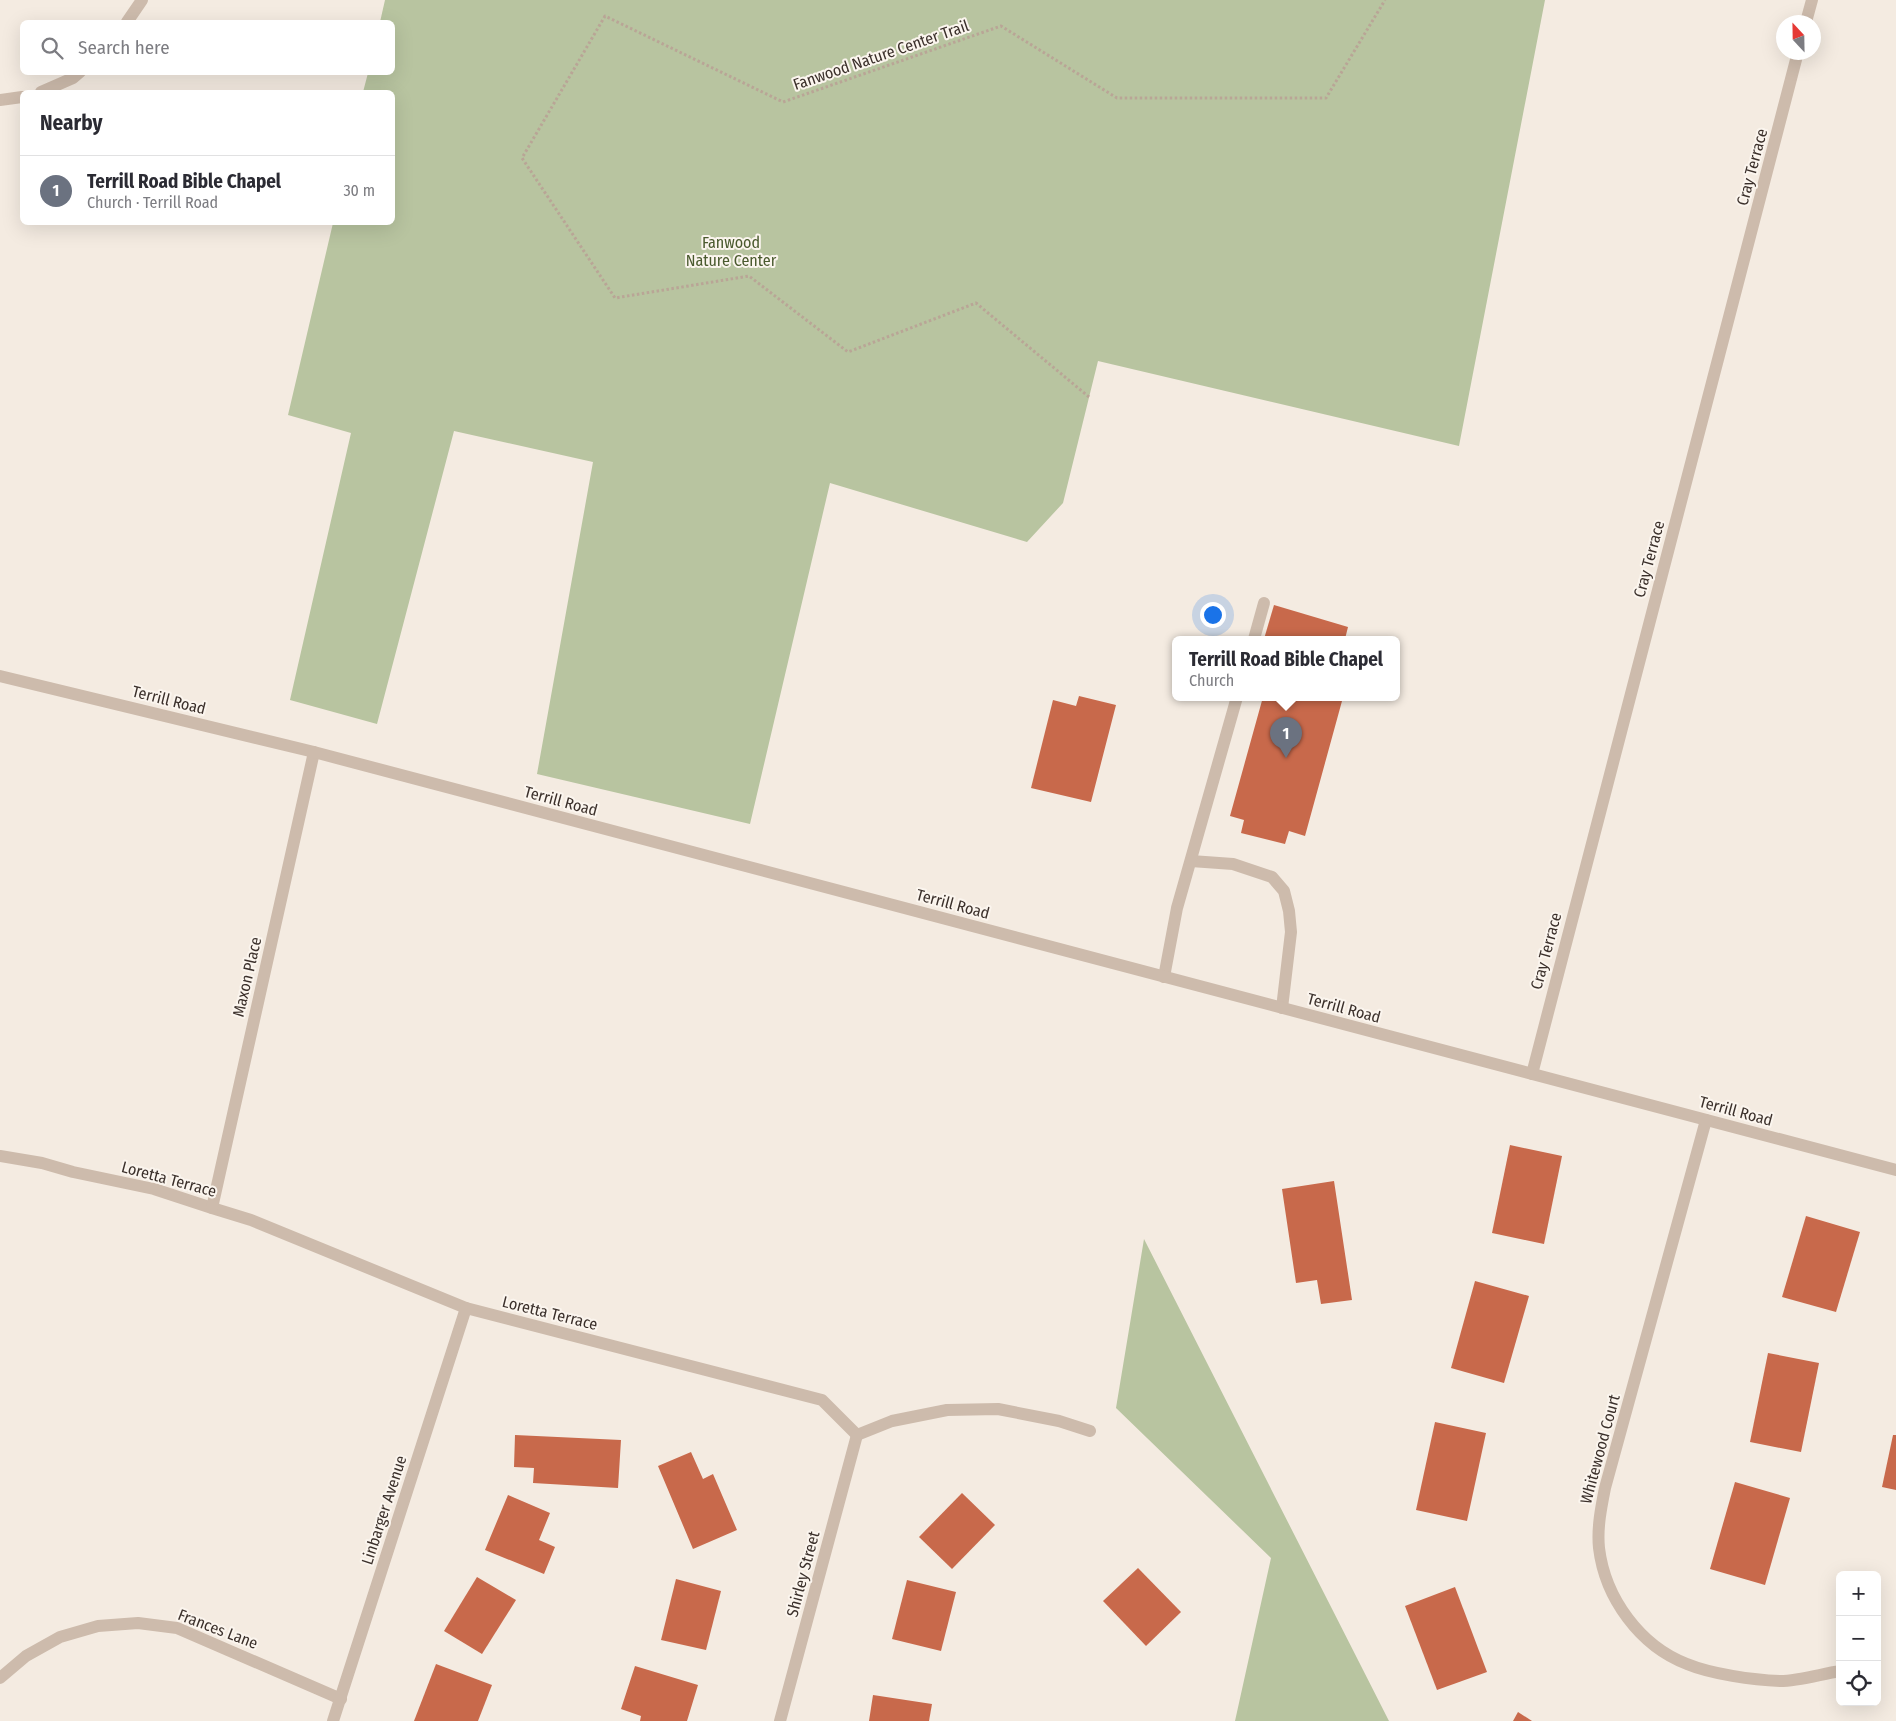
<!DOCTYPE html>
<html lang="en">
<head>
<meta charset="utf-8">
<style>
	body { margin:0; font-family:"Fira Sans Condensed",sans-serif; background:#f7f7f7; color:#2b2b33 }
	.controls { position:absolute; right:15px; bottom:15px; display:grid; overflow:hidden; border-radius:8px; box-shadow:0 5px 20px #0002 }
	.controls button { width:45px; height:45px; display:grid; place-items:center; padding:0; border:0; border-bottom:1px solid #e1e1e2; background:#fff; color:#2b2b33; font:25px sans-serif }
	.compass { position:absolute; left:1776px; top:15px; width:45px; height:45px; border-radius:50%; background:#fff; box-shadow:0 5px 20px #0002; rotate:338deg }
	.you { position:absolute; left:1212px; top:614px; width:18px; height:18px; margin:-12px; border:4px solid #fff; border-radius:50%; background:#1a73e8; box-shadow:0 0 0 8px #1a73e833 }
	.badge { display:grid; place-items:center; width:32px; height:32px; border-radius:50%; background:#111827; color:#fff; font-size:16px; font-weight:700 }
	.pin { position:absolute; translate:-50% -41px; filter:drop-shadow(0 1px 2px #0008) }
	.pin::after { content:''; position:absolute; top:26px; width:18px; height:15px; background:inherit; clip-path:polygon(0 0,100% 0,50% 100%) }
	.popup { position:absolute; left:1172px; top:636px; width:228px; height:65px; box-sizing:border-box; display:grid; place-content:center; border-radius:8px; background:#fff; filter:drop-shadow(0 1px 4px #0005); font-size:16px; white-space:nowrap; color:#7c7c81 }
	.popup b { font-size:19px; color:#2b2b33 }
	.popup::after { content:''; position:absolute; left:50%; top:100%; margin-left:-10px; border:10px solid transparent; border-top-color:#fff }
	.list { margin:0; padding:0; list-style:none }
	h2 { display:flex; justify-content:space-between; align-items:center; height:65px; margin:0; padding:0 20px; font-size:21px }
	h2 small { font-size:16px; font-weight:400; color:#7c7c81 }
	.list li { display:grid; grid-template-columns:32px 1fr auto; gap:15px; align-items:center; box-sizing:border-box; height:70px; padding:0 20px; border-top:1px solid #e1e1e2 }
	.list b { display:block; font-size:19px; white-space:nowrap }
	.list p { margin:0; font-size:16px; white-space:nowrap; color:#7c7c81 }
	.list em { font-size:16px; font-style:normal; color:#7c7c81 }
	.icon { flex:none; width:28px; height:28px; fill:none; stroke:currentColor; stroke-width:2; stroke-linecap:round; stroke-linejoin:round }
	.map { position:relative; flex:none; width:1896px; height:1721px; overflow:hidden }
	.search { position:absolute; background:#fff; box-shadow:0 5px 20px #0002; left:20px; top:20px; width:375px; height:55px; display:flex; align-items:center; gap:12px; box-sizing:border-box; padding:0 18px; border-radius:8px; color:#7c7c81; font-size:19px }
	.panel { position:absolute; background:#fff; box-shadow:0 5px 20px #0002; left:20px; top:90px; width:375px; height:135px; border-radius:8px }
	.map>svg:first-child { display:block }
	.green { fill:#b8c4a0 }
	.building { fill:#c8694b }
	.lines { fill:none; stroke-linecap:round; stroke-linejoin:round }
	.path { stroke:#b9a596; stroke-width:3; stroke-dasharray:2.5 2.5; stroke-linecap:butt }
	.service { stroke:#cdbbac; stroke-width:12 }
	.minor { stroke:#cdbbac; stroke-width:12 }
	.tertiary { stroke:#cdbbac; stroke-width:12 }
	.labels { text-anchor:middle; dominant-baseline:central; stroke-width:4; stroke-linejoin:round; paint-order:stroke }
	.street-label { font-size:16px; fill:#3b302b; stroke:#fbf5ee }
	.park-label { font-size:16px; fill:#4a5a2e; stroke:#fbf5ee }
</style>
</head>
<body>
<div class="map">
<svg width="1896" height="1721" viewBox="0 0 1896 1721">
	<rect width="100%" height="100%" fill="#f4ebe1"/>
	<!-- green -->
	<g class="green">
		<polygon points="385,0 1545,0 1459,446 1098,361 1063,503 1027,542 830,483 750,824 537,774 593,462 454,431 377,724 290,700 351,433 288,415 333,223 392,222 392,92 363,92 368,73 392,72 392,22 380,22"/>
		<polygon points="1144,1239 1389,1721 1235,1721 1271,1558 1116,1408"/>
	</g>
	<!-- building -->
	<g class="building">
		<polygon points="1274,605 1348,627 1345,639 1264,639"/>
		<polygon points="1079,696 1116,705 1091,802 1031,788 1053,700 1076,706"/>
		<polygon points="1263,697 1330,697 1342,701 1305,836 1289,831 1285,844 1241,833 1244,820 1230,816"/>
		<polygon points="1510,1145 1562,1156 1544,1244 1492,1233"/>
		<polygon points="1334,1181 1352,1300 1321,1304 1317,1280 1296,1283 1282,1189"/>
		<polygon points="1806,1216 1860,1232 1836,1312 1782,1297"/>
		<polygon points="1475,1281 1529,1296 1504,1383 1451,1368"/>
		<polygon points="1768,1353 1819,1363 1801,1452 1750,1442"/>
		<polygon points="1435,1422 1486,1433 1467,1521 1416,1510"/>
		<polygon points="515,1435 621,1440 618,1488 533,1483 534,1468 514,1467"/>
		<polygon points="1893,1435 1896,1435 1896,1490 1882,1487"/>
		<polygon points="691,1452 703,1479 713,1474 737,1530 693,1549 658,1466"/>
		<polygon points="1735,1482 1790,1498 1765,1585 1710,1569"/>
		<polygon points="962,1493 995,1525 952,1569 919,1537"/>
		<polygon points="508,1495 550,1513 539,1540 555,1547 544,1574 485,1550"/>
		<polygon points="1138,1568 1181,1612 1146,1646 1103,1601"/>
		<polygon points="477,1577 516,1600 482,1654 444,1631"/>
		<polygon points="676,1579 721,1591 706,1650 661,1640"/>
		<polygon points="907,1580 956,1592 941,1651 892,1639"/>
		<polygon points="1455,1587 1487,1672 1437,1690 1405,1606"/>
		<polygon points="436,1664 492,1685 478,1721 414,1721"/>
		<polygon points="635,1666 698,1685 687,1721 640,1721 641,1716 621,1709"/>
		<polygon points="873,1695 932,1704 929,1721 869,1721"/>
		<polygon points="1518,1712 1532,1721 1513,1721"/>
	</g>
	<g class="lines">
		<!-- path -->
		<polyline class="path" points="1089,397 976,303 848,352 749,276 615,298 522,158 605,16 783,102 1001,26 1117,98 1326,98 1385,0"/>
		<!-- service -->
		<g class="service">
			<polyline points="1254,639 1264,603"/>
			<polyline points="1191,861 1233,864 1272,877 1284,891 1289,911 1291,932 1282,1008"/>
			<polyline points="1164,977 1177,908 1237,697"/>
		</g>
		<!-- minor -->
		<g class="minor">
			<polyline points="127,22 142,0"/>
			<polyline points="1806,22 1812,0"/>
			<polyline points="41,92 73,78 80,72"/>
			<polyline points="0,100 22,97"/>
			<polyline points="1532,1074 1798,52"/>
			<path d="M1706,1120L1605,1488C1601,1508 1597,1528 1599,1548C1605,1598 1640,1646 1687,1664C1711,1674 1753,1680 1780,1681C1799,1681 1821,1674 1840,1671"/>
			<polyline points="0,1156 42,1163 73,1172 154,1189 212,1208 251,1220 466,1308 822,1400 857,1435 892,1421 947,1410 998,1409 1059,1421 1090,1431"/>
			<polyline points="212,1208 314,752"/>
			<polyline points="0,1678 26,1656 60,1637 98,1626 138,1623 177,1628 341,1699"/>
			<polyline points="333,1721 466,1308"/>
			<polyline points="780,1721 857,1435"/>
		</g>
		<!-- tertiary -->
		<polyline class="tertiary" points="0,676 314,752 1896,1170"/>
	</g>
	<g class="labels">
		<!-- street labels -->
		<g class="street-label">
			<text transform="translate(881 55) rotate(-19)">Fanwood Nature Center Trail</text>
			<text transform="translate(1752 167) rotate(-75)">Cray Terrace</text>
			<text transform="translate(1649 559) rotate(-75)">Cray Terrace</text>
			<text transform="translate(169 700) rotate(14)">Terrill Road</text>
			<text transform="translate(561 801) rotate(15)">Terrill Road</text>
			<text transform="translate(953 904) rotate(15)">Terrill Road</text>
			<text transform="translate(1546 951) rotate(-75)">Cray Terrace</text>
			<text transform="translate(247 977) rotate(-77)">Maxon Place</text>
			<text transform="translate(1344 1008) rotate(15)">Terrill Road</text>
			<text transform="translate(1736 1111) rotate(15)">Terrill Road</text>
			<text transform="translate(169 1179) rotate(15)">Loretta Terrace</text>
			<text transform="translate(550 1313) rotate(14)">Loretta Terrace</text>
			<text transform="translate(1600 1449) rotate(-75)">Whitewood Court</text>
			<text transform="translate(384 1510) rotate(-72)">Linbarger Avenue</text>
			<text transform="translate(803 1574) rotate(-75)">Shirley Street</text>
			<text transform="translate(218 1629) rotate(21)">Frances Lane</text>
		</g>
		<!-- park labels -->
		<g class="park-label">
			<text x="731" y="242">Fanwood<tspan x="731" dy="18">Nature Center</tspan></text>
		</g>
	</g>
</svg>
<div class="controls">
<button>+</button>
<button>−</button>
<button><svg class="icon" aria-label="locate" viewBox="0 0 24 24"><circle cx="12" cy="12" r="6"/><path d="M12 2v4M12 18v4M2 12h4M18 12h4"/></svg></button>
</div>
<svg class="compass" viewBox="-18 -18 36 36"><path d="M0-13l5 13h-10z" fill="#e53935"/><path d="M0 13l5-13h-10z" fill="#7c7c81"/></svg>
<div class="you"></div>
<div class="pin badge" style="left:1286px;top:758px;background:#6b7280">1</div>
<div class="popup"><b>Terrill Road Bible Chapel</b>Church</div>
<div class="search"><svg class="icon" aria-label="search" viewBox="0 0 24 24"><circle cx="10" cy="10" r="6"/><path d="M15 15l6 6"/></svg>Search here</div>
<section class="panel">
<h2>Nearby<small></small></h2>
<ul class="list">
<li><span class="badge" style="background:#6b7280">1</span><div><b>Terrill Road Bible Chapel</b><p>Church · Terrill Road</p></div><em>30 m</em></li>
</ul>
</section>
</div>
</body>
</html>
